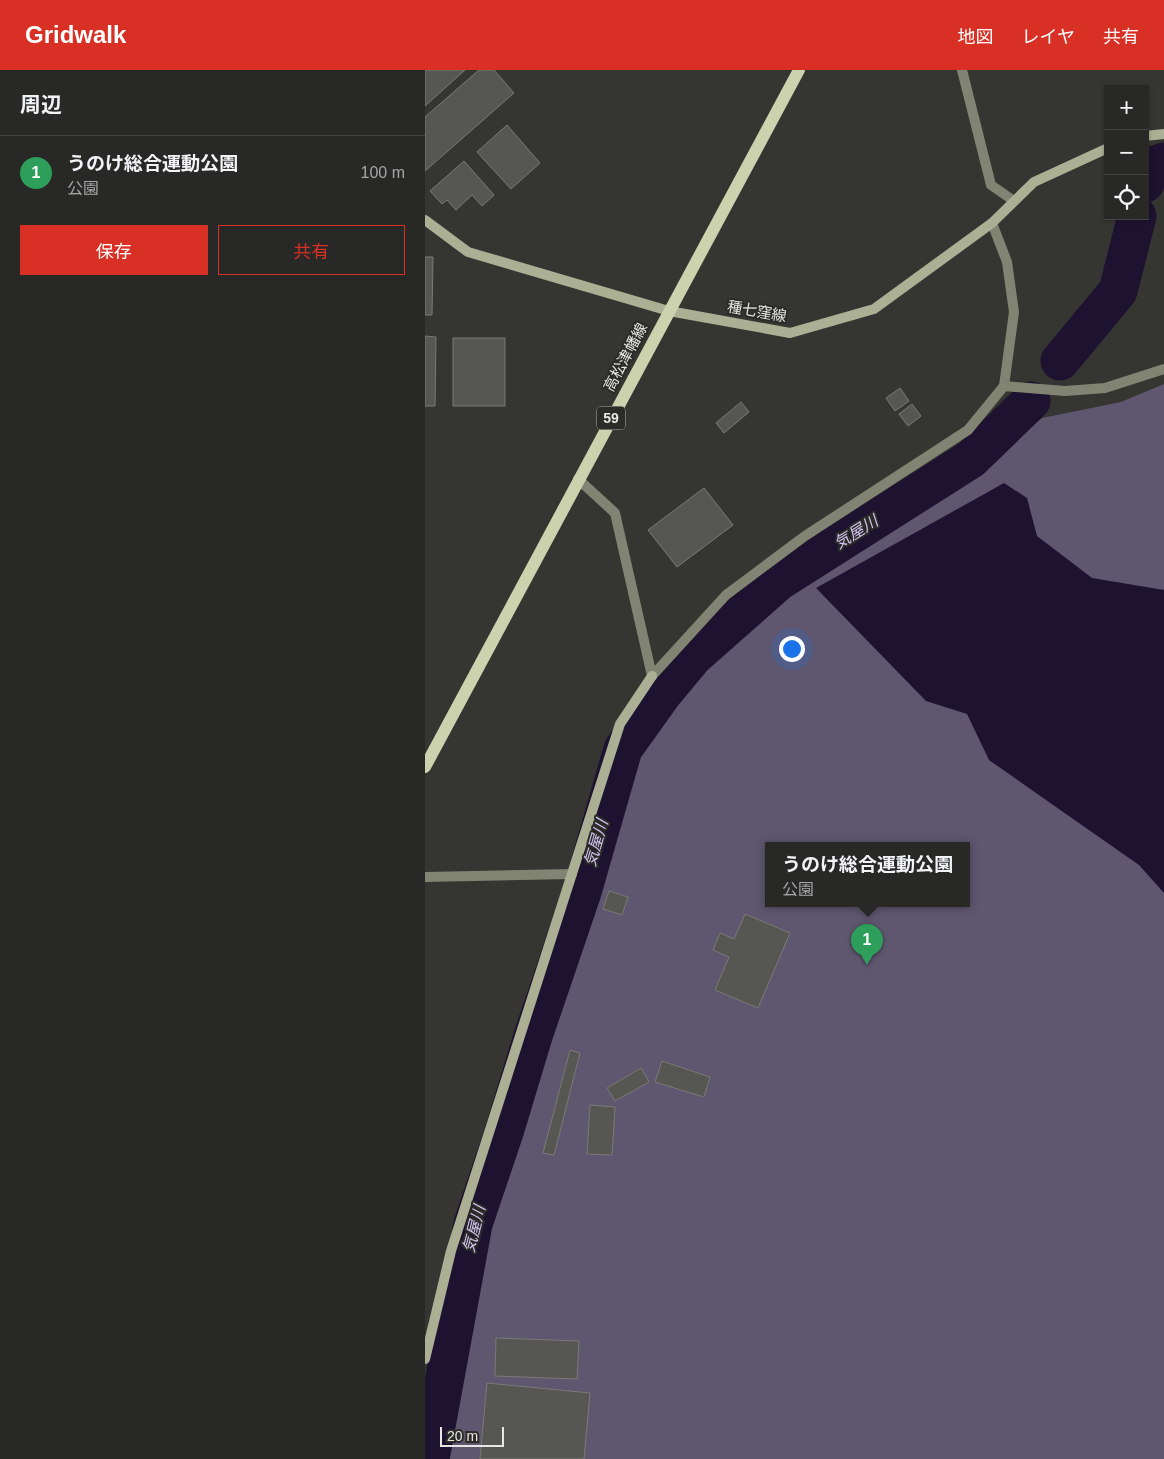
<!DOCTYPE html>
<html lang="ja">
<head>
<meta charset="utf-8">
<style>
	body { margin:0; font-family:Helvetica,"Noto Sans JP",sans-serif; background:#343432; color:#f1f3f6 }
	.controls { position:absolute; right:15px; top:15px; display:grid; overflow:hidden; border-radius:0px; box-shadow:0 1px 4px #0004 }
	.controls button { width:45px; height:45px; display:grid; place-items:center; padding:0; border:0; border-bottom:1px solid #444443; background:#282826; color:#f1f3f6; font:25px sans-serif }
	.scale { position:absolute; left:15px; bottom:12px; width:64px; box-sizing:border-box; padding-left:5px; border:2px solid #e7e7e4; border-top:0; font-size:14px; line-height:18px; white-space:nowrap; color:#e7e7e4; -webkit-text-stroke:4px #2b2c28; paint-order:stroke }
	.you { position:absolute; left:366px; top:578px; width:18px; height:18px; margin:-12px; border:4px solid #fff; border-radius:50%; background:#1a73e8; box-shadow:0 0 0 8px #1a73e833 }
	.badge { display:grid; place-items:center; width:32px; height:32px; border-radius:50%; background:#d93025; color:#fff; font-size:16px; font-weight:700 }
	.pin { position:absolute; translate:-50% -41px; filter:drop-shadow(0 1px 2px #0008) }
	.pin::after { content:''; position:absolute; top:26px; width:18px; height:15px; background:inherit; clip-path:polygon(0 0,100% 0,50% 100%) }
	.popup { position:absolute; left:340px; top:772px; width:205px; height:65px; box-sizing:border-box; display:grid; place-content:center; border-radius:0px; background:#282826; filter:drop-shadow(0 1px 4px #0005); font-size:16px; white-space:nowrap; color:#a5a6a7 }
	.popup b { font-size:19px; color:#f1f3f6 }
	.popup::after { content:''; position:absolute; left:50%; top:100%; margin-left:-10px; border:10px solid transparent; border-top-color:#282826 }
	.list { margin:0; padding:0; list-style:none }
	h2 { display:flex; justify-content:space-between; align-items:center; height:65px; margin:0; padding:0 20px; font-size:21px }
	h2 small { font-size:16px; font-weight:400; color:#a5a6a7 }
	.list li { display:grid; grid-template-columns:32px 1fr auto; gap:15px; align-items:center; box-sizing:border-box; height:75px; padding:0 20px; border-top:1px solid #444443 }
	.list b { display:block; font-size:19px; white-space:nowrap }
	.list p { margin:0; font-size:16px; white-space:nowrap; color:#a5a6a7 }
	.list em { font-size:16px; font-style:normal; color:#a5a6a7 }
	.actions { display:flex; gap:10px; padding:15px 20px }
	.actions a { flex:1; padding:11px 0; border:1px solid #d93025; border-radius:0px; text-align:center; font-size:18px; color:#d93025 }
	.actions .main { background:#d93025; color:#fff }
	.icon { flex:none; width:28px; height:28px; fill:none; stroke:currentColor; stroke-width:2; stroke-linecap:round; stroke-linejoin:round }
	.map { position:relative; flex:none; width:739px; height:1389px; overflow:hidden }
	header { display:flex; align-items:center; gap:30px; box-sizing:border-box; height:70px; padding:0 25px; background:#d93025; color:#fff }
	header strong { font-size:24px }
	nav { display:flex; gap:28px; margin-inline-start:auto; font-size:18px }
	main { display:flex }
	aside { flex:1; background:#282826 }
	.map>svg:first-child { display:block }
	.green { fill:#5f5770; fill-rule:evenodd }
	.water { fill:#1d122f }
	.lines { fill:none; stroke-linecap:round; stroke-linejoin:round }
	.river { stroke:#1d122f; stroke-width:39 }
	.building { fill:#565652; stroke:#7a7a76 }
	.lane { stroke:#818473; stroke-width:10 }
	.street { stroke:#818473; stroke-width:10 }
	.secondary { stroke:#abb094; stroke-width:10 }
	.primary { stroke:#ccd1ae; stroke-width:12 }
	.labels { text-anchor:middle; dominant-baseline:central; stroke-width:4; stroke-linejoin:round; paint-order:stroke }
	.shield { fill:#2b2c28; stroke:#afafac; stroke-width:1 }
	.shield-label { font-size:14px; font-weight:bold; fill:#e7e7e4 }
	.street-label { font-size:15px; fill:#e7e7e4; stroke:#2b2c28 }
	.water-label { font-size:16px; font-style:italic; fill:#d5c5f6; stroke:#2b2c28 }
</style>
</head>
<body>
<header>
<strong>Gridwalk</strong>
<nav><a>地図</a><a>レイヤ</a><a>共有</a></nav>
</header>
<main>
<aside>
<h2>周辺<small></small></h2>
<ul class="list">
<li><span class="badge" style="background:#2e9e5b">1</span><div><b>うのけ総合運動公園</b><p>公園</p></div><em>100 m</em></li>
</ul>
<div class="actions"><a class="main">保存</a><a>共有</a></div>
</aside>
<div class="map">
<svg width="739" height="1389" viewBox="0 0 739 1389">
	<rect width="100%" height="100%" fill="#353632"/>
	<!-- green -->
	<path class="green" d="M739,314V1389H20L21,1376L62,1162L167,825L208,685L278,592L339,538L484,450L617,348L696,332ZM343,776H541V834H343Z"/>
	<!-- water -->
	<polygon class="water" points="579,413 602,428 612,466 667,508 739,520 739,823 714,795 564,690 542,644 501,631 391,518"/>
	<g class="lines">
		<!-- river -->
		<g class="river">
			<polyline points="720,113 724,97 739,92"/>
			<polyline points="635,291 693,221 712,146"/>
			<polyline points="5,1389 48,1154 80,1059 108,966 157,822 198,679 238,623 268,587 354,511 546,389 606,331"/>
		</g>
	</g>
	<!-- building -->
	<g class="building">
		<polygon points="0,0 40,0 0,36"/>
		<polygon points="54,0 69,0 89,23 0,101 0,47"/>
		<polygon points="82,55 115,93 86,119 52,82"/>
		<polygon points="39,91 69,125 57,136 47,125 31,140 22,130 17,134 5,121"/>
		<polygon points="0,187 8,187 7,245 0,245"/>
		<polygon points="0,266 11,267 10,336 0,336"/>
		<rect x="28" y="268" width="52" height="68"/>
		<polygon points="475,318 484,331 470,341 461,328"/>
		<polygon points="316,332 324,342 299,363 291,353"/>
		<polygon points="487,334 496,346 483,356 474,344"/>
		<polygon points="279,418 308,455 252,497 223,460"/>
		<polygon points="184,821 203,827 197,845 178,839"/>
		<polygon points="320,844 365,863 333,938 290,920 304,887 288,880 295,863 309,869"/>
		<polygon points="145,980 155,983 129,1085 118,1083"/>
		<polygon points="237,991 285,1007 279,1027 230,1012"/>
		<polygon points="216,998 224,1012 190,1031 182,1018"/>
		<polygon points="165,1035 190,1037 187,1085 162,1084"/>
		<polygon points="71,1268 154,1271 152,1309 70,1306"/>
		<polygon points="62,1313 165,1323 159,1389 55,1389"/>
	</g>
	<g class="lines">
		<!-- lane -->
		<polyline class="lane" points="537,0 566,115 589,131"/>
		<!-- street -->
		<g class="street">
			<polyline points="579,316 640,321 680,318 739,299"/>
			<polyline points="153,409 190,443 227,606"/>
			<polyline points="227,606 301,525 380,466 543,360 579,316 589,242 582,192 567,153"/>
			<polyline points="0,807 147,804"/>
		</g>
		<!-- secondary -->
		<g class="secondary">
			<polyline points="720,66 739,64"/>
			<polyline points="0,150 43,182 244,241 365,263 449,239 567,153 609,112 683,78"/>
			<polyline points="0,1289 26,1181 195,654 227,606"/>
		</g>
		<!-- primary -->
		<polyline class="primary" points="0,697 374,0"/>
	</g>
	<g class="labels">
		<!-- shield labels -->
		<rect class="shield" x="172" y="336.5" width="28" height="23" rx="4"/>
		<g class="shield-label">
			<text x="186" y="348">59</text>
		</g>
		<!-- street labels -->
		<g class="street-label">
			<text transform="translate(332 241) rotate(10)">種七窪線</text>
			<text transform="translate(200 287) rotate(-62)">高松津幡線</text>
		</g>
		<!-- water labels -->
		<g class="water-label">
			<text transform="translate(431 462) rotate(-32)">気屋川</text>
			<text transform="translate(171 773) rotate(-74)">気屋川</text>
			<text transform="translate(49 1159) rotate(-76)">気屋川</text>
		</g>
	</g>
</svg>
<div class="controls">
<button>+</button>
<button>−</button>
<button><svg class="icon" aria-label="locate" viewBox="0 0 24 24"><circle cx="12" cy="12" r="6"/><path d="M12 2v4M12 18v4M2 12h4M18 12h4"/></svg></button>
</div>
<div class="scale">20 m</div>
<div class="you"></div>
<div class="pin badge" style="left:442px;top:895px;background:#2e9e5b">1</div>
<div class="popup"><b>うのけ総合運動公園</b>公園</div>
</div>
</main>
</body>
</html>
